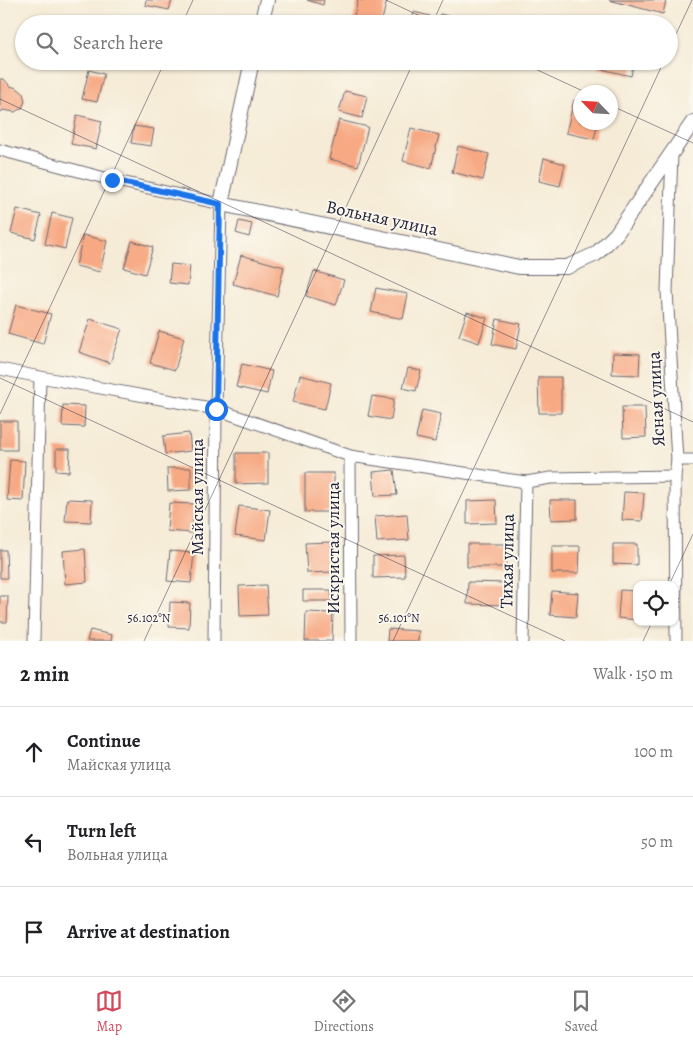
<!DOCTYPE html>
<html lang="en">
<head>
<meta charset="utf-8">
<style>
	body { margin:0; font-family:Alegreya,serif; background:#f2f2f2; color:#202124 }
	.controls { position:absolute; right:15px; bottom:15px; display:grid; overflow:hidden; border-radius:10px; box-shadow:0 1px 4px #0004 }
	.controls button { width:45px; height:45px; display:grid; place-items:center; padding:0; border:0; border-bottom:1px solid #e0e0e0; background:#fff; color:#202124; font:25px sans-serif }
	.compass { position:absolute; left:573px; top:85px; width:45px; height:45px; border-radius:50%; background:#fff; box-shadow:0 1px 4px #0004; rotate:295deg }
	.stop { position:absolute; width:15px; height:15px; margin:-11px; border:4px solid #1a73e8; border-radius:50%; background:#fff }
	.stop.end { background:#1a73e8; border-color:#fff; box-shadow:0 1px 5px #0008 }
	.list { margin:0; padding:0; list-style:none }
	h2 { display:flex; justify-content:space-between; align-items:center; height:65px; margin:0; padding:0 20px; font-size:21px }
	h2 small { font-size:16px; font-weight:400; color:#757577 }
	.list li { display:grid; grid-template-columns:32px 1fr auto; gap:15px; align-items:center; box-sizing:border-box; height:90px; padding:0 20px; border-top:1px solid #e0e0e0 }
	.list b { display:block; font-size:19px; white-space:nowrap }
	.list p { margin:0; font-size:16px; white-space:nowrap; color:#757577 }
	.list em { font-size:16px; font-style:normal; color:#757577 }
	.icon { flex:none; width:28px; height:28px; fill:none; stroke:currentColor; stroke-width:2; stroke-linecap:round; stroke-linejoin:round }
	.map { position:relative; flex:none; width:693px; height:641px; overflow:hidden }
	.search { position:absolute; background:#fff; box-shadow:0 1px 4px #0004; left:15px; right:15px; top:15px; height:55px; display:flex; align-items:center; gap:12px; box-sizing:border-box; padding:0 18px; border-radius:28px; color:#757577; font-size:19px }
	.sheet { height:335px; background:#fff }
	nav { display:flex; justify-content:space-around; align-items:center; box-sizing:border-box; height:70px; border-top:1px solid #e0e0e0; background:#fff; font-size:14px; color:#757577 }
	nav a { display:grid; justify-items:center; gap:2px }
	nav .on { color:#d1495b }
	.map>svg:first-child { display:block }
	.building { fill:#f7a983 }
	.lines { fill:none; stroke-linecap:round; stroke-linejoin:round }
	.minor-casing { stroke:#6c6871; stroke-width:13 }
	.tertiary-casing { stroke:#6c6871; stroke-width:16 }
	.minor { stroke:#fff; stroke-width:11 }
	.tertiary { stroke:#fff; stroke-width:14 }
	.route { stroke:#1a73e8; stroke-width:6 }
	.ticks { fill:none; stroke:#22223b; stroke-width:1; stroke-opacity:0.45 }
	.labels { text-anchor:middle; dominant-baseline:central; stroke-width:4; stroke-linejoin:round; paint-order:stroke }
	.street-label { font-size:18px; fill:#22223b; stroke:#fbf7ec }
	.ticks-label { font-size:12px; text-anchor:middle; fill:#22223b; stroke:#fbf7ec; stroke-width:4; stroke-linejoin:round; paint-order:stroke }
</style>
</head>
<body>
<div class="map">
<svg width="693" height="641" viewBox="0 0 693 641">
	<rect width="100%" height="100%" fill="#fbf7ec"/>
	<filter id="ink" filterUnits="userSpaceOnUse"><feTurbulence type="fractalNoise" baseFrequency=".02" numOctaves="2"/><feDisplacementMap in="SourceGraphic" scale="10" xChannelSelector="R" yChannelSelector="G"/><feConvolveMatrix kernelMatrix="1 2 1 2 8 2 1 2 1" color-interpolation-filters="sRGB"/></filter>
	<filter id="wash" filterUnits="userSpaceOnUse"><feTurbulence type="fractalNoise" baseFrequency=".0096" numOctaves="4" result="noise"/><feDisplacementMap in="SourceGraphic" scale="20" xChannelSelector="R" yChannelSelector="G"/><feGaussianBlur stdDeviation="1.12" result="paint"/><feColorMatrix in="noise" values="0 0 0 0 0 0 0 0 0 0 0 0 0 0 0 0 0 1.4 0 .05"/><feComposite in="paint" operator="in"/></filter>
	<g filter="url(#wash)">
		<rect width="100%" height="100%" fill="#f5ebd6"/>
		<g id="blocks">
			<!-- building -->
			<g class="building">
				<polygon points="146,0 172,0 169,10 145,5"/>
				<polygon points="307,0 324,0 323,5"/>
				<polygon points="358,0 387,0 381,24 352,24"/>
				<polygon points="609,0 666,0 663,14"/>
				<polygon points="414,12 430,16 429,24 411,24"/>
				<polygon points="440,14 478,23 478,24 438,24"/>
				<polygon points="138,17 168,23 167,24 137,24"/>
				<polygon points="599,61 634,61 631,76 597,68"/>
				<polygon points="89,70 104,74 97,102 82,99"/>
				<polygon points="0,79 4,79 10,86 17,88 23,93 25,101 22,108 18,110 15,112 3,110 0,113"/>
				<polygon points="345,91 367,96 362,118 339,112"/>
				<polygon points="574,100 580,101 580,122 598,122 594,139 566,133"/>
				<polygon points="77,115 102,121 96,149 71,144"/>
				<polygon points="339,120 368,127 358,166 329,159"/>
				<polygon points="134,126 154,129 151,146 131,143"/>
				<polygon points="411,128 439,135 431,168 403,161"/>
				<polygon points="458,146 489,154 483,180 452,172"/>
				<polygon points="544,158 565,164 560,186 539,181"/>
				<polygon points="17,209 41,215 35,239 11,233"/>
				<polygon points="52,213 72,218 65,249 45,244"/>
				<polygon points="239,221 252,224 249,237 236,233"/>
				<polygon points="83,235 107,241 100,272 76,266"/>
				<polygon points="132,241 153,247 145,274 124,268"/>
				<polygon points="241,255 284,267 277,296 233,284"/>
				<polygon points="171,264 190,266 188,285 169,283"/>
				<polygon points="314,271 344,280 336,305 306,296"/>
				<polygon points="376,288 408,294 403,319 371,312"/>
				<polygon points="16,305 51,314 43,344 8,334"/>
				<polygon points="467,312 487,318 479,343 459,336"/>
				<polygon points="90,319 122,329 110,363 79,352"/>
				<polygon points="497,319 521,324 516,349 492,344"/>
				<polygon points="159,331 184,338 175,370 150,363"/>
				<polygon points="613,353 640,354 639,375 612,374"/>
				<polygon points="242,364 272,371 267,394 236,387"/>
				<polygon points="408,368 421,371 416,391 403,388"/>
				<polygon points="300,375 331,383 325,409 293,402"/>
				<polygon points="538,377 561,377 561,413 539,413"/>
				<polygon points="372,396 394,399 391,420 368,416"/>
				<polygon points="63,405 85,406 84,427 62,426"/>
				<polygon points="622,407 645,407 646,437 623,438"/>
				<polygon points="422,410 441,414 435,442 416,438"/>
				<rect x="0" y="421" width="17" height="29"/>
				<polygon points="189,433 191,451 165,454 163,436"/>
				<polygon points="56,449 70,449 69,472 56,471"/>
				<polygon points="236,453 268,453 268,483 236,484"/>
				<polygon points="10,460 25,461 23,501 7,500"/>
				<polygon points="167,468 191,468 191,490 168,491"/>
				<polygon points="394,470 397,495 375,496 373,472"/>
				<rect x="305" y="473" width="29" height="39"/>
				<polygon points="624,492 644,493 642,521 622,520"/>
				<polygon points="67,499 92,500 91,522 65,521"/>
				<polygon points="496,500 497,523 467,524 467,501"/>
				<polygon points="550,500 577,500 577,519 551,520"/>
				<polygon points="169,503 194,504 192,533 167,531"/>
				<polygon points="239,506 270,510 266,540 235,536"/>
				<polygon points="407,514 409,540 377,542 375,516"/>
				<polygon points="331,542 333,572 307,573 305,543"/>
				<polygon points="467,544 505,544 506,567 467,567"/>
				<polygon points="613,544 637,544 637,565 613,564"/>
				<polygon points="552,546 580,546 579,573 552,573"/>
				<polygon points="85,549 87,582 65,584 63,551"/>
				<polygon points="0,550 6,550 7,578 0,578"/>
				<polygon points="170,551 194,553 191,583 167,581"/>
				<polygon points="404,555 405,577 373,578 373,556"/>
				<polygon points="468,582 507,583 506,605 467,604"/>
				<polygon points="266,585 268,615 240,616 239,586"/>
				<polygon points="303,590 331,590 332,601 303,601"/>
				<polygon points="620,590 637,591 637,620 618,618"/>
				<polygon points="552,591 578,593 576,617 550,615"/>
				<polygon points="0,596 8,596 7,622 0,622"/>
				<polygon points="170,602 190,603 189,628 169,627"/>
				<polygon points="306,612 333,613 332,641 305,641"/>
				<polygon points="388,629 419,631 418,641 387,641"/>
				<polygon points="90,630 112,635 111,641 87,641"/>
			</g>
		</g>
	</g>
	<g filter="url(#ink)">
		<use href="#blocks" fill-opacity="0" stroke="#6c6871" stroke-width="1"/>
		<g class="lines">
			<!-- minor casing -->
			<g class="minor-casing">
				<g id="minor">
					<polyline points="0,150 112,180 221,204 216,409 214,641"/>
					<polyline points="672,154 667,291 677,460 675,476 676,641"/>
					<polyline points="0,369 40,377 216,409 350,456 526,482 551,478 675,476"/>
					<polyline points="350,456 351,641"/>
					<polyline points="677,460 693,460"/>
					<polyline points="34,641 40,377"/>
					<polyline points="523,641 526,482"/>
				</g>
			</g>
			<!-- tertiary casing -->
			<g class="tertiary-casing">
				<g id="tertiary">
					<polyline points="261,24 267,0"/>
					<polyline points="252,61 221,204 519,267 567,267 596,254 616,234 693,122"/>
				</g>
			</g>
			<!-- minor -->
			<use href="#minor" class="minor"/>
			<!-- tertiary -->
			<use href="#tertiary" class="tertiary"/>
		</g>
	</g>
	<g class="lines" filter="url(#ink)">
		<!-- route -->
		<polyline class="route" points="112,180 220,204 216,409"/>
	</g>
	<!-- ticks -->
	<path class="ticks" d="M386,0L437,24M182,24L193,0M432,24L443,0M669,49L692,0M518,61L585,92M0,99L693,422M610,105L693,143M0,378L565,641M0,414L165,61M669,585L693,534M144,641L414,61M393,641L664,61M643,641L652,622"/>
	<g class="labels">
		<!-- street labels -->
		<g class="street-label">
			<text transform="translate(382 218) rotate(12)">Вольная улица</text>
			<text transform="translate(656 399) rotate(-93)">Ясная улица</text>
			<text transform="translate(197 497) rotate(-90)">Майская улица</text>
			<text transform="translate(333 548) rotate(-90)">Искристая улица</text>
			<text transform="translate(507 561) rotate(-89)">Тихая улица</text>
		</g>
	</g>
	<g class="ticks-label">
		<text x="149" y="622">56.102°N</text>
		<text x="399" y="622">56.101°N</text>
	</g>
</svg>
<div class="controls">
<button><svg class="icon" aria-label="locate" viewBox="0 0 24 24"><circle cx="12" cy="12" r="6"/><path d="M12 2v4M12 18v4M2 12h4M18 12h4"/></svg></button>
</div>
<svg class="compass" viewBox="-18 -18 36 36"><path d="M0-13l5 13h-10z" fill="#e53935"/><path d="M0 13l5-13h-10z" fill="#757577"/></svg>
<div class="stop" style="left:216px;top:409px"></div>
<div class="stop end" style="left:112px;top:180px"></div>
<div class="search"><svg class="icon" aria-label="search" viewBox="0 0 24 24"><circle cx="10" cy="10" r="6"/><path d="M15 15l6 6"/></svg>Search here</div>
</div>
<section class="sheet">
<h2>2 min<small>Walk · 150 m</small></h2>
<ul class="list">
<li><svg class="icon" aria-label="ahead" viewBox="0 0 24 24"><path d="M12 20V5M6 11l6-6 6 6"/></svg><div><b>Continue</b><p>Майская улица</p></div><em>100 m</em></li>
<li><svg class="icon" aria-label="left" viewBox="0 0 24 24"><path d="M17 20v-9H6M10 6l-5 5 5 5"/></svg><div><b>Turn left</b><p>Вольная улица</p></div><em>50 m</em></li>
<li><svg class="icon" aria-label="arrive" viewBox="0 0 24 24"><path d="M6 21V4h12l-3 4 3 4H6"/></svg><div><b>Arrive at destination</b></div></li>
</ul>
</section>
<nav>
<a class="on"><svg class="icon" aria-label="map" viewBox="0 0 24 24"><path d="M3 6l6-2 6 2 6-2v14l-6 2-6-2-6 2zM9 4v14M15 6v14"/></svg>Map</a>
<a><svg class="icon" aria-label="directions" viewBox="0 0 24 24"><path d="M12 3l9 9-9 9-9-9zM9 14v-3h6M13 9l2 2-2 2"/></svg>Directions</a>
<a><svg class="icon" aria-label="saved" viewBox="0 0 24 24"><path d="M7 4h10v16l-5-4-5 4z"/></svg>Saved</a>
</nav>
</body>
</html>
